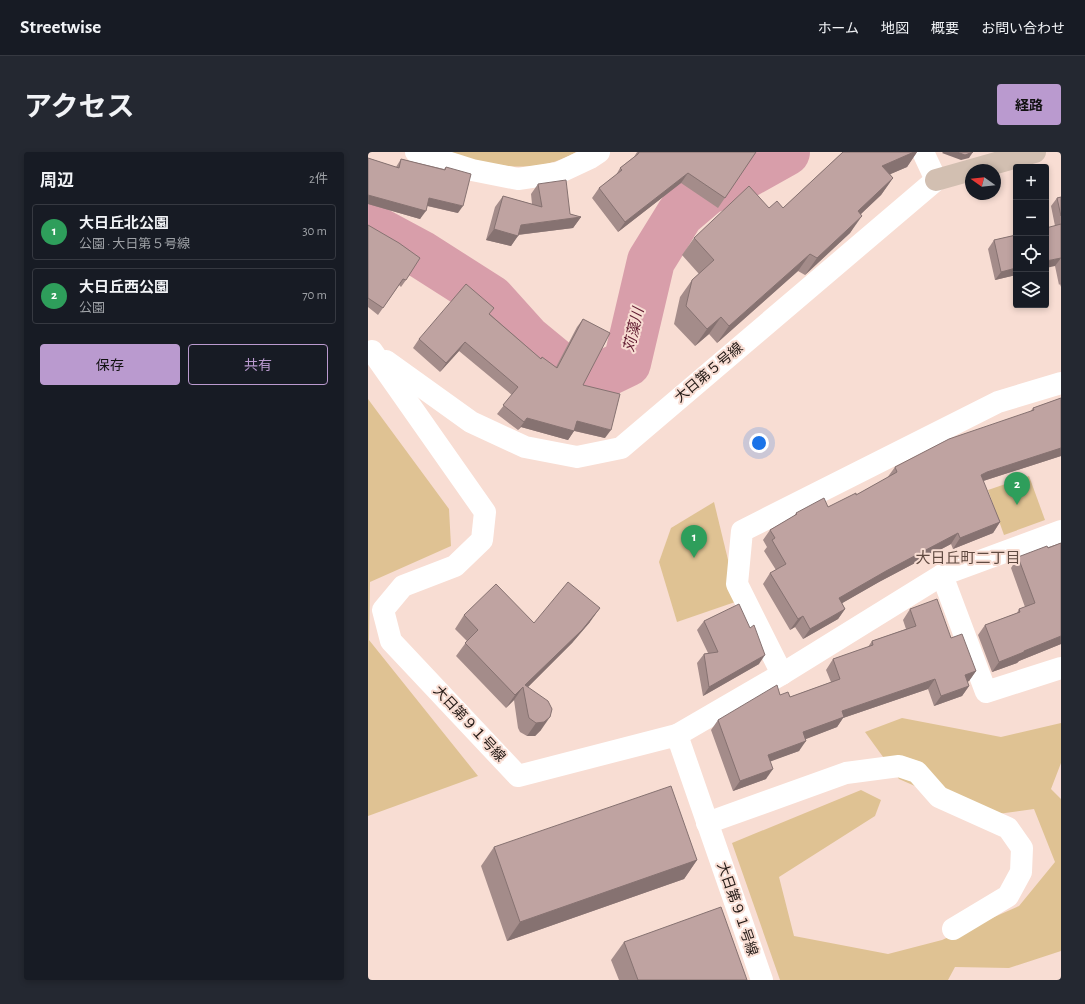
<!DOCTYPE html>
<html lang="ja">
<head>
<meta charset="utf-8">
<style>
	body { margin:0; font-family:"Alegreya Sans","Noto Sans JP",sans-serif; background:#242831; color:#f1f3f6 }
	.controls { position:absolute; right:12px; top:12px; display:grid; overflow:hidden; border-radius:4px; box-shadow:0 2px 6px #0003 }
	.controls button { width:36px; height:36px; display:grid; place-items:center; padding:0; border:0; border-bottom:1px solid #363941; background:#171b24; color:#f1f3f6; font:20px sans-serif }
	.compass { position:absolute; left:597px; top:12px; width:36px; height:36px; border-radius:50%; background:#171b24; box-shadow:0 2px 6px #0003; rotate:285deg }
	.you { position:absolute; left:391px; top:291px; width:14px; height:14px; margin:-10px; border:3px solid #fff; border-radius:50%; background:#1a73e8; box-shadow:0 0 0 6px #1a73e833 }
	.badge { display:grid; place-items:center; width:26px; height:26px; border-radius:50%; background:#ba9acf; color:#fff; font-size:13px; font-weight:700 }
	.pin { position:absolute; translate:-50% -33px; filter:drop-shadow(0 1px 2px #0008) }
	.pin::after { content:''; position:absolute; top:21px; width:14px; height:12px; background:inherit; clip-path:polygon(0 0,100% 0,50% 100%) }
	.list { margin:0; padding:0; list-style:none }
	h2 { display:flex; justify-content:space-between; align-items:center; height:52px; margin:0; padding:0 16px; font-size:17px }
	h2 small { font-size:13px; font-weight:400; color:#9ea1a6 }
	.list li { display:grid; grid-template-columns:26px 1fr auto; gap:12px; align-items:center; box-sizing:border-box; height:56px; margin:0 8px 8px; padding:0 8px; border:1px solid #363941; border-radius:4px }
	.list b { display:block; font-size:15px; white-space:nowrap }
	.list p { margin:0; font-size:13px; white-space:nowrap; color:#9ea1a6 }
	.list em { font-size:13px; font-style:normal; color:#9ea1a6 }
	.actions { display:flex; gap:8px; padding:12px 16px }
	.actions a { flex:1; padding:9px 0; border:1px solid #ba9acf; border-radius:4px; text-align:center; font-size:14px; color:#ba9acf }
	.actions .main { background:#ba9acf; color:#111 }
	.icon { flex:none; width:22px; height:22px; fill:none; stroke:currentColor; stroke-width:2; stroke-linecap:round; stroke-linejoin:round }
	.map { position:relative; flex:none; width:693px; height:828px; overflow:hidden; border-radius:4px }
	header { display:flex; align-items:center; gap:24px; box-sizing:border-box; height:56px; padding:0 20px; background:#171b24; border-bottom:1px solid #363941 }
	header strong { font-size:19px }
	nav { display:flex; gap:22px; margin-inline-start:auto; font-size:14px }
	.intro { display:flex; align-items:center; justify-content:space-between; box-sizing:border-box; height:96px; padding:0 24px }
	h1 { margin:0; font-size:28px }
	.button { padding:10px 18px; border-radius:4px; background:#ba9acf; color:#111; font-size:14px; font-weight:700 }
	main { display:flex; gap:24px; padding:0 24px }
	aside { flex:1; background:#171b24; border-radius:4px; box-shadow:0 2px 6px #0003 }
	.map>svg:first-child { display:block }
	.green { fill:#dfc293 }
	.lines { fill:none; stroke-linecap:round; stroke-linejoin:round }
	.river { stroke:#d89eaa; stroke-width:48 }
	.street { stroke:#fff; stroke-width:22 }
	.secondary { stroke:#d2bfb1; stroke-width:22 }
	.wall { fill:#a48c8a }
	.shaded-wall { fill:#867271 }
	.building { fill:#bfa3a1; stroke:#867271 }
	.labels { text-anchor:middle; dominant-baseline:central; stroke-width:4; stroke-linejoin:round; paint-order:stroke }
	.street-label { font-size:14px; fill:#211814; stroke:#f8ddd3 }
	.water-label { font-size:15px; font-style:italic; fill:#621d32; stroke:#f8ddd3 }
	.neighbourhood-label { font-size:15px; fill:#604a41; stroke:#f8ddd3 }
</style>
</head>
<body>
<header>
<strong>Streetwise</strong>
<nav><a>ホーム</a><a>地図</a><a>概要</a><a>お問い合わせ</a></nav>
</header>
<div class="intro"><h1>アクセス</h1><a class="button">経路</a></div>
<main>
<aside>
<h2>周辺<small>2件</small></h2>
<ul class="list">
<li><span class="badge" style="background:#2e9e5b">1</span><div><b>大日丘北公園</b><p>公園 · 大日第５号線</p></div><em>30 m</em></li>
<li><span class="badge" style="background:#2e9e5b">2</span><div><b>大日丘西公園</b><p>公園</p></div><em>70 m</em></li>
</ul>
<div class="actions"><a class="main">保存</a><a>共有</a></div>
</aside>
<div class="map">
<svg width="693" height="828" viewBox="0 0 693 828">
	<rect width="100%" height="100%" fill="#f8ddd3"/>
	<!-- green -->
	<g class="green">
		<path d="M79,0H208C166,25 122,13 79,0Z"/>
		<polygon points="0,247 81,357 83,394 2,430 1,488 110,624 0,664"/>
		<polygon points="661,324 677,368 636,383 620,338"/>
		<polygon points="346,350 370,449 309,470 291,410 303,376"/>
		<polygon points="534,566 633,585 693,571 693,611 683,637 693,647 693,799 641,816 587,815 580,828 412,828 364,691 493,638 513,648 507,664 411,725 426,784 520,802 574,788 651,754 687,710 666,657 615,664 531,627 497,580"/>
	</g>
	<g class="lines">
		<!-- river -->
		<polyline class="river" points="0,74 54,103 123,147 159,187 199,220 230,225 259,211 283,109 312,62 339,39 375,24 418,0"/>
		<!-- street -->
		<g class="street">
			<polyline points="48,0 104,18 150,27 190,21 222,6 231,0"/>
			<polyline points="4,199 117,360 114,388 87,414 35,434 15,458 23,489 150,624 309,583 394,828"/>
			<polyline points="18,209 103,270 157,295 209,305 253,296 568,28 555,0"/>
			<polyline points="574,423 618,540 693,516"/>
			<polyline points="414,522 369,432 374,379 630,250 693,231"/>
			<polyline points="309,583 414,522 574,423 693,379"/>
			<polyline points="339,671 478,621 531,614 549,620 571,645 640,676 654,696 653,720 640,744 585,777"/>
		</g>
		<!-- secondary -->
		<polyline class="secondary" points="568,28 667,0"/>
	</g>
	<!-- wall -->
	<g class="wall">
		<polygon points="269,0 388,0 350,56 313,31 250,80 224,46 231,36 248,23 252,16 266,5"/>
		<polygon points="475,0 549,0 539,15 522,22 525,26 513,43 493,62 482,81 437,123 430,119 349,191 341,182 327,194 306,172 312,145 324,128 331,122 314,103 326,86 401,56 415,56"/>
		<polygon points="0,6 28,15 33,7 76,17 78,15 90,61 59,54 52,67 0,52"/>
		<polygon points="170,32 202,62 213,65 205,76 150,83 143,94 118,88 127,55 135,44 164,52 163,42"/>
		<polygon points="693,45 693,135 692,132 691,133 687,114 687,74 683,54 689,46"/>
		<polygon points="0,73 38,128 33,135 31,133 10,163 0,155"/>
		<polygon points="648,83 648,123 627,128 620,97 626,88"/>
		<polygon points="122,162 173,207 188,215 209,175 215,167 215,233 237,286 206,279 200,288 153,275 150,278 129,262 144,243 91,199 72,220 45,196 51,187"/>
		<polygon points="693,246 693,304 615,329 632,370 625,381 585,397 583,392 511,430 474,451 477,457 470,467 435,487 427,475 422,478 395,432 402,421 408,418 396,399 399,395 395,388 402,378 426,364 428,361 460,355 488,343 519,326 527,315 662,260 665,256"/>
		<polygon points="693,391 693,492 651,509 649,511 624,520 610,483 617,473 649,461 651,457 657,455 643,416 650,405"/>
		<polygon points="542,457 583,486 608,519 601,529 599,530 601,534 594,544 566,554 560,537 475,566 469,575 437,587 431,599 402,609 398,627 365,639 343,578 350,568 412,543 422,545 463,530 458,518 465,507 500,495 504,489 538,477 535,468"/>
		<polygon points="96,463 166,471 222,470 204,491 160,535 173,578 167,584 159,584 152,580 150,576 146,548 138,556 88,504 99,489 87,477"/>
		<polygon points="336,469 382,476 391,512 335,544 329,511 336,502 340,501 329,478"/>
		<polygon points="126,695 329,708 316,727 139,789 113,714"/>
		<polygon points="256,790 379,828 251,828 243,808"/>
	</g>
	<!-- shaded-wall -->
	<g class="shaded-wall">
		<polygon points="546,0 549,0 539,15 502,31 514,14"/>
		<polygon points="575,0 605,0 601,6 593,8 574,1"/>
		<polygon points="320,21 313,31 250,80 257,70"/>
		<polygon points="525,26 513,43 478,76 490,59"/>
		<polygon points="0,43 58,59 52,67 0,52"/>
		<polygon points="61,46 95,54 90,61 56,53"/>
		<polygon points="494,64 482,81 437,123 449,106"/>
		<polygon points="213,65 205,76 148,83 150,84 143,94 118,88 126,77"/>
		<polygon points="442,102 430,119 349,191 361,174"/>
		<polygon points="693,106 687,114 678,116 678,109"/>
		<polygon points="648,116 648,123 627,128 633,120"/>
		<polygon points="353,165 341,182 327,194 339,177"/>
		<polygon points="97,190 91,199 72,220 78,211"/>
		<polygon points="159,266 206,279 200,288 153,275 150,278"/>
		<polygon points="209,269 243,278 237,286 203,278"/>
		<polygon points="693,296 693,304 612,330 613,323 619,320"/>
		<polygon points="632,370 625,381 585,397 592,386"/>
		<polygon points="590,381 583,392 511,430 464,457 471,446 518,419"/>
		<polygon points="232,456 222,470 204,491 156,539 157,533"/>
		<polygon points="477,457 470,467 435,487 442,477"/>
		<polygon points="435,464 427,475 422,478 430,467"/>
		<polygon points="693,484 693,492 651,509 649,511 624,520 631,510 656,499"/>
		<polygon points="397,503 391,512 335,544 341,535"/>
		<polygon points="608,519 601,529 590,533 597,523"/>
		<polygon points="567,527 560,537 475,566 469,575 428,591 435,580 474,559"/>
		<polygon points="601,534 594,544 566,554 573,544"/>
		<polygon points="155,535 146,548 138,556 147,543"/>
		<polygon points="182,565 173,578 167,584 159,584 168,571"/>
		<polygon points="438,589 431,599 393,613 400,603"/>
		<polygon points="405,617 398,627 365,639 372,629"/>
		<polygon points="329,708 316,727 139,789 152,770"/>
	</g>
	<!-- building -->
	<g class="building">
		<polygon points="271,0 388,0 357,46 320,21 257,70 231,36 254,18 252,16 270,2"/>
		<polygon points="475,0 546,0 514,14 525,26 490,59 494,64 449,106 442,102 361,174 353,165 339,177 318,154 324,128 346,108 326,86 381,34 401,56 409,49 415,56"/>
		<polygon points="589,0 605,0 597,3"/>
		<polygon points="0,6 31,16 33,7 77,18 78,15 103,22 95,54 61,46 58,59 0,43"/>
		<polygon points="198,28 202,62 213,65 153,73 150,84 126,77 135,44 174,55 170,32"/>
		<polygon points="693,45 693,64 689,46"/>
		<polygon points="693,72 693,106 678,109 678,76"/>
		<polygon points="0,73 31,91 52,106 38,128 35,127 15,156 0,146"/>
		<polygon points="648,83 648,116 633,120 626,88"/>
		<polygon points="98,132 126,156 121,162 173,207 174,205 189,216 215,167 242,181 215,233 252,242 243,278 209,269 206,279 159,266 156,270 135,253 150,235 97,190 78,211 51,187"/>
		<polygon points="693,246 693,296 619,320 613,323 632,370 592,386 590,381 518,419 471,446 477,457 442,477 435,464 430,467 402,421 418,412 404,388 407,386 402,378 429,362 428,361 456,346 460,355 488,341 488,343 529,320 527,315 581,287 666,258 665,256"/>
		<polygon points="693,391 693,484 656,499 656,500 631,510 617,473 652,460 651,457 667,451 650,405 679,394 680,396"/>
		<polygon points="200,430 232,456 214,478 157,533 180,549 184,557 182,565 176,570 168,571 161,566 160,562 155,535 147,543 97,491 110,478 96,463 128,432 166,471"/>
		<polygon points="569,447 583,486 594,482 608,519 597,523 601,534 573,544 567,527 474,559 476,565 435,580 438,589 400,603 405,617 372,629 350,568 409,533 412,543 420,540 422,545 472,527 465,507 505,493 504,489 548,474 542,457"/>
		<polygon points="371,452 382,476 386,473 397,503 341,535 336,502 350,500 336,469"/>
		<polygon points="303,634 329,708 152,770 126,695"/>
		<polygon points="353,755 379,828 270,828 256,790"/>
	</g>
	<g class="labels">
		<!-- street labels -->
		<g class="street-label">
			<text transform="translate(341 221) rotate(-40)">大日第５号線</text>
			<text transform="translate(101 572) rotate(47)">大日第９１号線</text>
			<text transform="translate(369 757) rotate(71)">大日第９１号線</text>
		</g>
		<!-- water labels -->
		<g class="water-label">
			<text transform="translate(266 178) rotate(-77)">苅藻川</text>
		</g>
		<!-- neighbourhood labels -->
		<g class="neighbourhood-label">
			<text x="600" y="406">大日丘町二丁目</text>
		</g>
	</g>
</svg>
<div class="controls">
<button>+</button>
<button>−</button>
<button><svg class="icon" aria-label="locate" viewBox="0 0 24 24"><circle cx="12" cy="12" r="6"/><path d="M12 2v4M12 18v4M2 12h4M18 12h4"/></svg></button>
<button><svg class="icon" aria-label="layers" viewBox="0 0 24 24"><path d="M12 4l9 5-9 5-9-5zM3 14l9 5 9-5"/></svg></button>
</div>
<svg class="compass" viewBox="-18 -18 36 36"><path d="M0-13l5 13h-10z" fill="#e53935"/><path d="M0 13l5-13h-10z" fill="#9ea1a6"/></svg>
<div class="you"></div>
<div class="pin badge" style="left:326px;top:406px;background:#2e9e5b">1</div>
<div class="pin badge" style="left:649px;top:353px;background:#2e9e5b">2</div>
</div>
</main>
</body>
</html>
